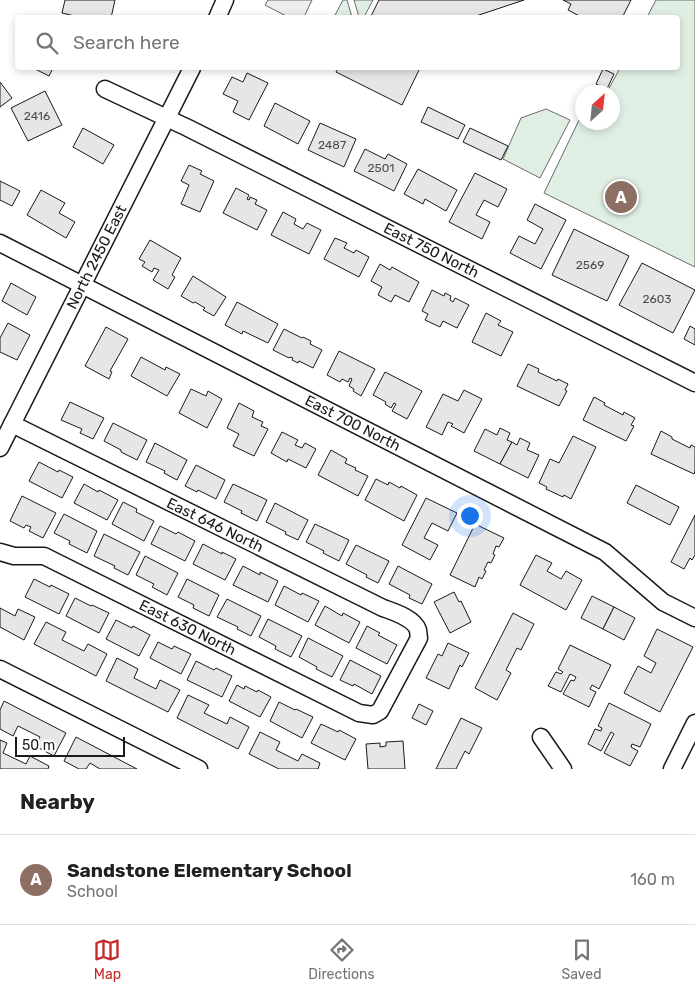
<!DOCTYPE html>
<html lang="en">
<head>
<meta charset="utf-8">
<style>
	body { margin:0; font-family:Rubik,sans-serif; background:#f2f2f2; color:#202124 }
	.compass { position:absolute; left:575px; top:85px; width:45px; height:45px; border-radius:50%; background:#fff; box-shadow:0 2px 8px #0003; rotate:27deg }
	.scale { position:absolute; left:15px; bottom:12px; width:110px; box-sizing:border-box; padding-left:5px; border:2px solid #1a1a1a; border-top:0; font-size:14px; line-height:18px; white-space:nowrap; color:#1a1a1a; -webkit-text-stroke:4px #fff; paint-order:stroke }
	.you { position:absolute; left:469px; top:515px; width:18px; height:18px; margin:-12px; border:4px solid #fff; border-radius:50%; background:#1a73e8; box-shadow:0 0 0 8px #1a73e833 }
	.badge { display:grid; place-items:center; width:32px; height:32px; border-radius:50%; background:#c62828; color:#fff; font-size:16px; font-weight:700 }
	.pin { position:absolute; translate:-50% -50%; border:2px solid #fff; box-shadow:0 1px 5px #0006 }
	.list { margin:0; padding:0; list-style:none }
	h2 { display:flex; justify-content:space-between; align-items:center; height:65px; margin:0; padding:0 20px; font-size:21px }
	h2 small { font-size:16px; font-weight:400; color:#757577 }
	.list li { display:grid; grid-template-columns:32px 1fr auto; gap:15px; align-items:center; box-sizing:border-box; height:90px; padding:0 20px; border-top:1px solid #e0e0e0 }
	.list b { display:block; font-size:19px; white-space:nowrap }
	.list p { margin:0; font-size:16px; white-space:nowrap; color:#757577 }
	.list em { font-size:16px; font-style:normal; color:#757577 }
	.icon { flex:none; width:28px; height:28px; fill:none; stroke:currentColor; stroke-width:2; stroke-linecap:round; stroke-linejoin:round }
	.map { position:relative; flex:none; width:695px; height:769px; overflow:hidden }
	.search { position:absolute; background:#fff; box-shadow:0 2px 8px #0003; left:15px; right:15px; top:15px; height:55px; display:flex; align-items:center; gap:12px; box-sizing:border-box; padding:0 18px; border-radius:5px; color:#757577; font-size:19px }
	.sheet { height:155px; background:#fff }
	nav { display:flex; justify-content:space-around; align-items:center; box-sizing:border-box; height:70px; border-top:1px solid #e0e0e0; background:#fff; font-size:14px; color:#757577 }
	nav a { display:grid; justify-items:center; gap:2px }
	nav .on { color:#c62828 }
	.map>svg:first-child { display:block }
	.green { fill:#e0efe3; stroke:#6a6a6a }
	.parking { fill:#ededed; stroke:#6a6a6a }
	.building { fill:#e6e6e6; stroke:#1a1a1a }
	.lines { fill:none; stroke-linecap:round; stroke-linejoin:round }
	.minor-casing { stroke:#1a1a1a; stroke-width:19 }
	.minor { stroke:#fff; stroke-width:16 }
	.labels { text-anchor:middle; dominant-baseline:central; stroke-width:4; stroke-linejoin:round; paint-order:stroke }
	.number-label { font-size:12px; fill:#4d4d4d }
	.street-label { font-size:15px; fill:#1a1a1a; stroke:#fff }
</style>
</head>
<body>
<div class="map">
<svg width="695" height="769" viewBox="0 0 695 769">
	<rect width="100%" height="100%" fill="#fff"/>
	<!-- green -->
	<g class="green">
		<polygon points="343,0 347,0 352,17 334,17"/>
		<polygon points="354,0 373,0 364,17 359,17"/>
		<polygon points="656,0 695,0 695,267 544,193 582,114 582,122 612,122 612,92 593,92 596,86 607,92 620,68 678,68 678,18 647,17"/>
		<polygon points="546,109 570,120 540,178 503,159 521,118"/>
	</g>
	<!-- parking -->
	<polygon class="parking" points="268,0 312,0 304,17 290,18 265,5"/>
	<!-- building -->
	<g class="building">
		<polygon points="65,0 115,0 111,18 83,18 62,13"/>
		<polygon points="379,0 524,0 470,18 370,18"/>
		<polygon points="563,0 631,0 622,18 583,18 568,10 571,4"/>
		<polygon points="33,68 53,68 49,76"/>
		<polygon points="338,68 420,68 402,105 336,72"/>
		<polygon points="603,69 614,74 607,89 596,84"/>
		<polygon points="247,73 268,83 249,120 233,112 238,101 223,94 232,77 243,82"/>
		<polygon points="0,82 12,98 0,107"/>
		<polygon points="45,91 62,125 28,141 11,108"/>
		<polygon points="275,103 310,121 298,144 264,126"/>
		<polygon points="428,107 465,125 458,139 421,122"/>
		<polygon points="320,123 356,139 344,167 308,150"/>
		<polygon points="83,128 114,145 103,164 73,147"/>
		<polygon points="470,128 508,146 501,160 463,142"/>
		<polygon points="365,149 385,159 388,154 407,164 394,191 354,171"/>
		<polygon points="189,165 202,171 200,174 214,181 200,212 181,204 189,185 181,181"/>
		<polygon points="418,169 457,190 446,211 425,199 423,204 404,194"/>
		<polygon points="475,173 507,189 498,207 484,200 476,215 490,222 482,239 449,222"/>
		<polygon points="0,181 20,191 12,206 0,200"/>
		<polygon points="236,188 249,195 247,199 249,200 250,197 257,200 255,204 267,210 257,230 223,213"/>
		<polygon points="41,190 65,203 59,213 75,222 66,238 27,215"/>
		<polygon points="535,204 566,220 541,269 510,253 519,236 535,244 543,229 527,220"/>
		<polygon points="283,212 296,219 294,224 303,229 307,223 321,230 309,254 271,235"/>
		<polygon points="574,229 629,256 607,301 552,275"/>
		<polygon points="335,238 347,243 344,248 354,253 356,250 369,257 359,277 324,259"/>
		<polygon points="150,240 181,258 172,275 175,277 168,289 153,280 159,270 154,268 152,272 142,266 145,262 139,259"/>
		<polygon points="642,263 695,290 673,333 619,305"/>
		<polygon points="380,264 390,270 392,267 419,282 409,302 395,295 391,302 378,295 382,287 371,281"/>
		<polygon points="193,276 226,297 214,316 203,310 205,308 195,302 193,303 181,296"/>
		<polygon points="11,283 36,297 27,315 2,301"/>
		<polygon points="432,290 444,296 445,293 451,296 450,300 453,302 455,298 469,305 457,328 443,321 440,327 425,320 428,314 422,311"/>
		<polygon points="237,302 278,324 268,343 243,331 242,334 225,325"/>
		<polygon points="486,313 501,321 498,325 513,332 501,356 472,342"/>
		<polygon points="8,323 30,335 17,360 0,352 0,338"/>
		<polygon points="690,326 695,329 695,345 684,339"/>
		<polygon points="106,327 128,339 110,371 112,372 109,379 85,366"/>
		<polygon points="284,329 302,338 303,337 311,341 310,344 322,350 313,368 299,361 298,363 292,360 293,358 290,357 289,358 273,350"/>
		<polygon points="339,351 375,369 361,396 353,391 354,389 349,386 352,379 350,378 348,382 342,379 340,382 327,375"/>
		<polygon points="141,357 165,370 166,367 180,374 167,396 131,376"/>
		<polygon points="528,364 539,369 538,372 557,381 558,379 568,384 565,390 567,391 559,406 517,386"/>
		<polygon points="385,372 422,391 407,419 392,411 396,404 394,403 391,408 385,404 386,402 373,395"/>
		<polygon points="191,389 206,396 208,391 222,399 207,428 179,413"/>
		<polygon points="464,390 482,399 464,433 451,426 453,424 448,422 442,435 426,427 443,394 458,401"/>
		<polygon points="594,397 605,403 604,405 623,415 624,412 635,418 631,425 634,426 626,441 583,420"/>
		<polygon points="70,402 104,418 93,439 80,433 82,429 61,420"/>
		<polygon points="239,403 254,411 252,417 263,422 261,426 268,429 254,456 233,446 239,434 227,428"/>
		<polygon points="113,423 147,440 137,460 121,452 121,450 104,441"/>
		<polygon points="500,428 510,433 507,440 512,442 500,464 474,451 485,429 497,435"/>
		<polygon points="661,431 672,437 672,439 690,448 691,445 695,447 695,471 694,474 651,454"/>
		<polygon points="282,432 298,440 295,445 302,448 305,443 316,449 306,468 288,459 287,462 271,453"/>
		<polygon points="573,436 596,447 571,499 564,495 563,497 546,489 547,487 539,483 550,459 559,463"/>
		<polygon points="520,438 530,443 527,450 539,455 528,478 500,464 512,442 517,445"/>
		<polygon points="155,443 187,460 177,480 164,473 165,471 146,462"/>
		<polygon points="331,450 347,459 345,463 356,468 355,470 368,476 358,496 318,475"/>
		<polygon points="39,462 58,472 59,470 73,477 62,498 29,481"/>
		<polygon points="196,465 225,480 216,499 198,490 197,492 185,486"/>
		<polygon points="376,479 388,485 389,482 400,488 401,486 417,495 404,521 365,500"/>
		<polygon points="84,484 98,492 99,490 118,500 107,520 74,503"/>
		<polygon points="233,484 267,500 257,521 241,513 242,511 224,502"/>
		<polygon points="636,485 679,507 670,525 627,503"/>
		<polygon points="22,496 56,513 43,538 29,531 31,527 26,525 24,528 10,521"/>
		<polygon points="426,498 457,513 448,531 432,523 424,538 438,545 430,560 402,545"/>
		<polygon points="123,502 137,509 136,512 154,521 144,541 112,524"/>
		<polygon points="275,503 308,520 298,540 285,534 286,532 266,522"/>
		<polygon points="64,514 97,531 87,553 69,544 70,541 54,533"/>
		<polygon points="695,515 695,555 692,560 690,558 684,569 671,562"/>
		<polygon points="315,524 349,540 339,561 323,553 324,551 306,542"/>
		<polygon points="475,524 504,538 499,547 496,546 493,554 495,555 491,563 488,562 484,570 486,571 482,579 479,577 475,587 450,575"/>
		<polygon points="160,526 176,534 178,532 195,541 185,561 151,544"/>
		<polygon points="104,534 140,552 128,575 114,568 115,566 94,556"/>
		<polygon points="203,544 222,554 222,552 236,559 225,580 193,564"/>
		<polygon points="356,545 389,561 378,583 366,577 367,575 346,564"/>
		<polygon points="536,555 552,563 547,571 561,579 566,571 582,580 566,610 520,585"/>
		<polygon points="145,556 178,573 167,595 152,587 154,584 136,575"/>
		<polygon points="243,566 260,575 260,572 278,581 268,602 233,585"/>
		<polygon points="398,566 432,584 422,604 409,598 410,595 389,584"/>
		<polygon points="34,579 50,587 51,585 69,594 59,614 25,597"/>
		<polygon points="187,579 219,595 209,616 193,608 194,605 178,597"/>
		<polygon points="284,586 301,595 302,593 319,601 308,622 275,605"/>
		<polygon points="454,592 459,602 461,601 471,622 450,633 434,602"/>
		<polygon points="592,596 614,607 603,629 581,618"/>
		<polygon points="75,598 91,606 92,605 109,613 99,633 66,616"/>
		<polygon points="227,599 261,616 251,636 237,629 238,627 217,617"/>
		<polygon points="325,606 342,616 343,613 360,622 349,643 315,625"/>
		<polygon points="614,607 635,618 624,640 603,629"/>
		<polygon points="0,608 15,616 18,609 35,617 24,640 0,627"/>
		<polygon points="513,613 534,624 521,650 517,648 506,670 511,673 497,700 475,688"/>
		<polygon points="268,619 302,636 291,657 275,649 276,646 259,637"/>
		<polygon points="116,620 132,628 133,626 150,635 139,656 106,639"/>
		<polygon points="46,622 66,632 62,640 84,651 88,644 107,654 96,676 34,644"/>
		<polygon points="367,626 380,633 378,635 397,645 387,664 356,648"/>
		<polygon points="657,629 693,647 660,712 624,693 638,666 651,673 656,663 644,656"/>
		<polygon points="308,638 343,656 332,677 316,669 317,667 299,657"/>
		<polygon points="158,642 172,649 174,646 191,654 181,674 150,658"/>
		<polygon points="448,643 469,653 462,667 460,665 449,689 426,678 438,654 442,656"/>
		<polygon points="570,645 611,665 599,689 592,685 590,689 596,692 589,707 563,694 571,680 574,681 576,677 570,674 561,692 548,686 556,672 561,674 563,672 558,669"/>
		<polygon points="117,658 138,669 134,678 156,689 160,680 180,690 168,712 106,681"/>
		<polygon points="350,660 381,676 372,694 354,684 353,686 340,680"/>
		<polygon points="196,661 214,670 216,668 232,676 222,697 187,680"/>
		<polygon points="237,685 244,689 245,686 257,692 258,690 271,697 260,717 229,701"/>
		<polygon points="188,695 209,705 204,713 227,724 230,717 249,727 238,749 177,718"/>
		<polygon points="4,701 66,733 54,756 35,746 40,737 18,726 13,736 0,729 0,710"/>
		<polygon points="279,702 295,710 296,709 313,717 302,738 270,721"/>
		<polygon points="609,703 651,724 640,747 632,744 631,747 638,751 630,766 604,753 614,734 611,732 601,751 588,744 595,729 601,731 602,728 598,726"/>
		<polygon points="419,704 433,711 426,725 412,718"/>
		<polygon points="461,718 482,728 469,754 465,751 456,769 436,769"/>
		<polygon points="321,724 338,732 339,730 356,739 345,760 311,743"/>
		<polygon points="260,732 280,742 276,750 298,761 302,754 320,763 318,769 279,769 249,754"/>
		<polygon points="76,737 137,769 100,769 90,763 86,769 79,769 64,761"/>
		<polygon points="0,740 7,743 3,753 26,764 30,756 49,766 48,769 0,769"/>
		<polygon points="403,741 405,769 368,769 366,744 380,743 380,747 386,746 386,742"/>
	</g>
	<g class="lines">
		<!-- minor casing -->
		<g class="minor-casing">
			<g id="minor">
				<polyline points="217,18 225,0"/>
				<path id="s1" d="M105,89L188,128L695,383"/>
				<path id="s2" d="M0,243L605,552L663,602L695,618"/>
				<path id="s3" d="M0,448L192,68"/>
				<path id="s4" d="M0,552L14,556H44L359,713L373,715L380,711L419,638C419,638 418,631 418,630C414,618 394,612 383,608L12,424"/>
				<polyline points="0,669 199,769"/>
				<polyline points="541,737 563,769"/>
				<polyline points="672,769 695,723"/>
			</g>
		</g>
		<!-- minor -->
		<use href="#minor" class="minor"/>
	</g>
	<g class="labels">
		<!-- number labels -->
		<g class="number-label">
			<text x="37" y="116">2416</text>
			<text x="332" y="145">2487</text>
			<text x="381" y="168">2501</text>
			<text x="590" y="265">2569</text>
			<text x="657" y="299">2603</text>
		</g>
		<!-- street labels -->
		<g class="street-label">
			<text stroke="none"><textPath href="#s1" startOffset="364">East 750 North</textPath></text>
			<text stroke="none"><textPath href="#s3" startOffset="214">North 2450 East</textPath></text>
			<text stroke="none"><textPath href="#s2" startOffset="396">East 700 North</textPath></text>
			<text transform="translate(215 525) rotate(26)">East 646 North</text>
			<text stroke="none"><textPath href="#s4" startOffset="205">East 630 North</textPath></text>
		</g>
	</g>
</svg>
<svg class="compass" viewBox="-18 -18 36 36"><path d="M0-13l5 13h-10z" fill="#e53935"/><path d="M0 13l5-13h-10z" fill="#757577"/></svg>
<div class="scale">50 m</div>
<div class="you"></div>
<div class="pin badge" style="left:621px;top:197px;background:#8d6e63">A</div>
<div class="search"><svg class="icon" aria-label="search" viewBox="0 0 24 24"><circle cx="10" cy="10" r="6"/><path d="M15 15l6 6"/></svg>Search here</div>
</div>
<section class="sheet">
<h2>Nearby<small></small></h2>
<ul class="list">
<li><span class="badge" style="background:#8d6e63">A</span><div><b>Sandstone Elementary School</b><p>School</p></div><em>160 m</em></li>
</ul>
</section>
<nav>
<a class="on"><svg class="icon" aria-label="map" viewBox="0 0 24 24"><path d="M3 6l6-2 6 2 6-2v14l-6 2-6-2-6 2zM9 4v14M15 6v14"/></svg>Map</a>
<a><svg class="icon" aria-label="directions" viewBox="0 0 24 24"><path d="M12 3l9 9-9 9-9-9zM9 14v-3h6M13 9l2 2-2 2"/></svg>Directions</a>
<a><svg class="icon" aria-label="saved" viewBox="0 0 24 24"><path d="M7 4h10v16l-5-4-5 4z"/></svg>Saved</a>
</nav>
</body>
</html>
